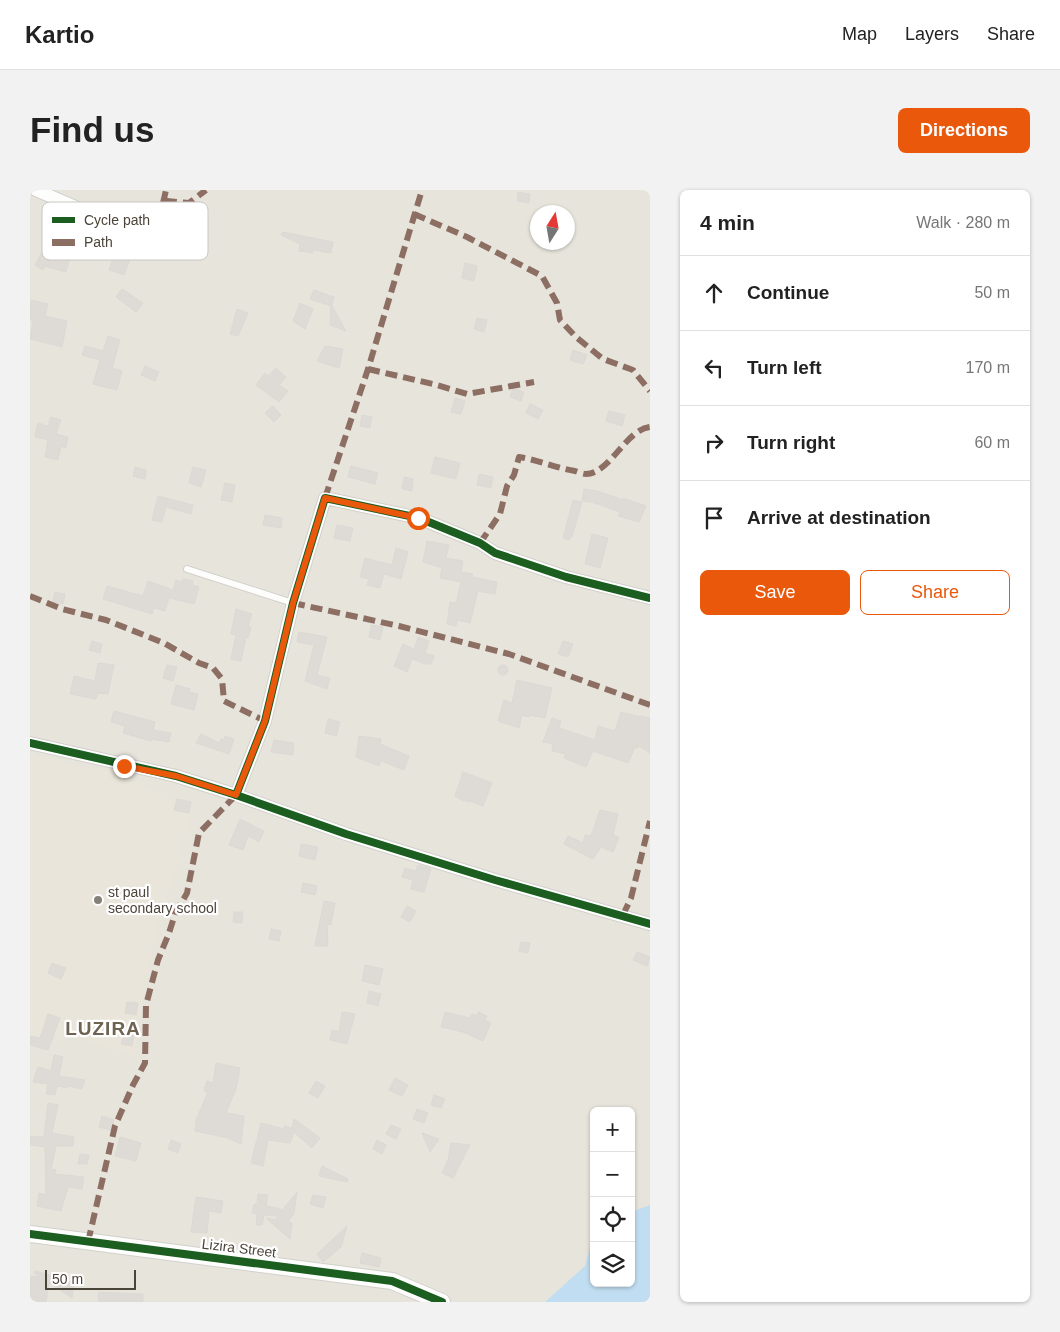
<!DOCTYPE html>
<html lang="en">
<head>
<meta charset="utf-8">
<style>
	body { margin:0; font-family:Helvetica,sans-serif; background:#f2f2f2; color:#222 }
	.controls { position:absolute; right:15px; bottom:15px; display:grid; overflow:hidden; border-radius:8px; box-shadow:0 1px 4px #0004 }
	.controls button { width:45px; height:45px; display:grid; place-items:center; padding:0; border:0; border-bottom:1px solid #e0e0e0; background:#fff; color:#222; font:25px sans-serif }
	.compass { position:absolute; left:500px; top:15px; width:45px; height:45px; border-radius:50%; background:#fff; box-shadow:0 1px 4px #0004; rotate:11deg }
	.scale { position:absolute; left:15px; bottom:12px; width:91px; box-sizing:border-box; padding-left:5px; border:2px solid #4b4439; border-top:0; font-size:14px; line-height:18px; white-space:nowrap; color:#4b4439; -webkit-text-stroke:4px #fff; paint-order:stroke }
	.stop { position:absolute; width:15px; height:15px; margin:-11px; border:4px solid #ea580c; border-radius:50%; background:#fff }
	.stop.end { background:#ea580c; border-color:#fff; box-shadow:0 1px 5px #0008 }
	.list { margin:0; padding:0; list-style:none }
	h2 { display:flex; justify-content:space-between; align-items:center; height:65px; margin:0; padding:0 20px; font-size:21px }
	h2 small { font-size:16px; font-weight:400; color:#767676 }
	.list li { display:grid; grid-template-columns:32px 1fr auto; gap:15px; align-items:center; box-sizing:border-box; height:75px; padding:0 20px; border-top:1px solid #e0e0e0 }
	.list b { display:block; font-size:19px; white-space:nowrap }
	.list em { font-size:16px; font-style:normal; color:#767676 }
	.actions { display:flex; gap:10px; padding:15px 20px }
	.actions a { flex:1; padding:11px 0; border:1px solid #ea580c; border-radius:8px; text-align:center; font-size:18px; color:#ea580c }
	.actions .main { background:#ea580c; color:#fff }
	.icon { flex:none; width:28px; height:28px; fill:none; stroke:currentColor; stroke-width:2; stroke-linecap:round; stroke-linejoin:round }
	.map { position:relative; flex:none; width:620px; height:1112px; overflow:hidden; border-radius:8px }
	header { display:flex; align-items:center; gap:30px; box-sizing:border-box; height:70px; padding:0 25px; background:#fff; border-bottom:1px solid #e0e0e0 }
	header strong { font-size:24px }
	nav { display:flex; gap:28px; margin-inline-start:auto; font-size:18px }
	.intro { display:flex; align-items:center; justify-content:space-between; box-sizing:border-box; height:120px; padding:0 30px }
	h1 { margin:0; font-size:35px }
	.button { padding:12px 22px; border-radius:8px; background:#ea580c; color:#fff; font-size:18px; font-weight:700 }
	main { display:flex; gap:30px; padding:0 30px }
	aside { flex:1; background:#fff; border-radius:8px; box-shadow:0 1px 4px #0004 }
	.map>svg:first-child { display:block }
	.residential { fill:#e7e4dc; fill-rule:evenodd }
	.education { fill:#eae5da }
	.water { fill:#c0ddf1 }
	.building { fill:#dedbd6; stroke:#dcd9d4 }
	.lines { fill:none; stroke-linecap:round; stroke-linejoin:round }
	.service-casing { stroke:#d2d0cb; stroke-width:8 }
	.minor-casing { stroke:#d2d0cb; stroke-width:14 }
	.tertiary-casing { stroke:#d2d0cb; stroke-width:18 }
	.service { stroke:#fdfdfc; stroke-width:6 }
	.minor { stroke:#fdfdfc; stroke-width:12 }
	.tertiary { stroke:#fdfdfc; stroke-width:16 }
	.quiet { stroke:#8d6e63; stroke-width:6; stroke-dasharray:12 6; stroke-linecap:butt }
	.cycleway-casing { stroke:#fff; stroke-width:11 }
	.cycleway { stroke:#1b5e20; stroke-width:8 }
	.route { stroke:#ea580c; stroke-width:6 }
	.poi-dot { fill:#868178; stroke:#fff; stroke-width:2 }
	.labels { text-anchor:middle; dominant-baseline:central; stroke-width:4.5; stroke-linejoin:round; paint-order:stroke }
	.poi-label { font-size:14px; fill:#4b4439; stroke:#fff; text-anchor:start }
	.street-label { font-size:14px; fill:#4b4439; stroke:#fff }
	.district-label { font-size:19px; font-weight:bold; letter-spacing:1px; fill:#6e6250; stroke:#fff }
	.key { fill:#fff; stroke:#c9c7c4; stroke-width:1 }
	.key-label { font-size:14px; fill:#4b4439 }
</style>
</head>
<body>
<header>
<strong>Kartio</strong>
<nav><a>Map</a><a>Layers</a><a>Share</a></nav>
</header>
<div class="intro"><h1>Find us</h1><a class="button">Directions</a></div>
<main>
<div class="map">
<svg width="620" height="1112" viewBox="0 0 620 1112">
	<rect width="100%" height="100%" fill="#f4f2ee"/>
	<!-- residential -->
	<path class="residential" d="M0,0H620V1112H0ZM508,22H538V52H508ZM564,921H601V1093H564Z"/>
	<!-- education -->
	<polygon class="education" points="0,564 104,587 161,625 123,754 104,865 28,842 0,855"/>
	<!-- water -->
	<polygon class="water" points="620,1015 620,1112 515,1112 555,1076 564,1044 564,1093 601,1093 601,1022"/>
	<!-- building -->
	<g class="building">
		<polygon points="488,2 500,4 499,13 487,11"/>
		<polygon points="253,42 303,52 301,63 283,60 283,63 269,61 270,54 251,45"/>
		<polygon points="27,48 44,53 36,82 15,76 13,80 5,75 13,60 22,65"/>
		<polygon points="77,56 102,64 94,85 79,80 83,68 74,65"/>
		<polygon points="435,73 447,76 444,91 432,88"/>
		<polygon points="92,99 113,113 106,122 86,107"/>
		<polygon points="284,100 304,107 302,116 316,141 300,135 301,116 280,109"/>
		<polygon points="1,110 18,114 15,126 37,131 32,157 0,149 3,130 0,130"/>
		<polygon points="270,113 283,119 275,139 263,131"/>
		<polygon points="207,119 218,123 208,146 200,144"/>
		<polygon points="447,128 457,130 454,142 444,139"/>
		<polygon points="78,146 90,150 82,178 92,181 87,200 63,194 70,170 52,165 55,156 73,161"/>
		<polygon points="295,156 313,159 309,178 287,171"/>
		<polygon points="543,160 557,165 553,174 540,170"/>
		<polygon points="115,176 129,182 125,191 111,185"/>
		<polygon points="246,178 256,187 249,195 258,201 249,212 226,195 235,183 238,186"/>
		<polygon points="483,198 494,202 491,211 480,207"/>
		<polygon points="425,208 435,211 431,224 421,222"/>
		<polygon points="500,214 513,220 508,229 496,223"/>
		<polygon points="243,216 251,225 244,232 235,223"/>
		<polygon points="579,221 595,225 592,236 576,231"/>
		<polygon points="332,225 342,227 340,238 330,236"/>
		<polygon points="21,227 31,230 26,244 38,247 36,258 31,256 28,270 15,267 18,250 5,247 8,233 18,236"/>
		<polygon points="405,267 430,273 426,289 401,283"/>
		<polygon points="321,276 348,283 345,294 318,287"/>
		<polygon points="105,277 116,280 115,289 103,286"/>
		<polygon points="163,277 176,280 171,297 159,293"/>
		<polygon points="449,284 463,287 461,298 447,295"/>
		<polygon points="374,287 383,289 382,301 372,299"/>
		<polygon points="195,293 205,295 202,312 191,310"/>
		<polygon points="554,299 567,301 593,310 593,308 616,316 609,332 588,326 590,322 561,312 552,311"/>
		<polygon points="128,306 163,315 161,324 136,317 132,332 122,330"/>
		<polygon points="543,310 552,312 542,347 541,347 539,350 533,348"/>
		<polygon points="235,325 252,328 251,338 233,335"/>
		<polygon points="307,335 323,338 320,351 304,348"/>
		<polygon points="562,344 578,348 570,378 555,374"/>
		<polygon points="397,351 419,355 416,368 433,371 431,382 443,384 442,387 467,392 465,404 448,401 440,433 427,430 426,436 417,434 420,412 426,413 431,392 410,388 412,378 393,372"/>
		<polygon points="366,358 378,362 371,389 354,384 350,398 337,395 339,389 330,387 335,368 362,375"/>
		<polygon points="153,389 163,391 162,395 169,397 164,414 139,408 135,421 124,418 122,424 73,409 77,396 113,406 118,391 143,400 146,390 152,392"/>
		<polygon points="25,402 35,404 33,414 23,412"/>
		<polygon points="206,419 222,424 218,436 221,437 218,448 216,447 211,471 201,469 206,445 201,444"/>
		<polygon points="341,435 353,437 350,450 339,447"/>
		<polygon points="269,442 297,447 287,485 300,488 297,499 275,491 284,455 267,452"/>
		<polygon points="388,447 399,451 395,463 404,466 401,474 395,474 382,469 377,482 364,476 373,454 384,459"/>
		<polygon points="62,451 72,454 70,463 59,460"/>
		<polygon points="533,451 543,454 538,467 528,464"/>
		<polygon points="68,473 84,475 78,504 68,503 66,509 40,504 44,486 65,491"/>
		<circle cx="473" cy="480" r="5"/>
		<polygon points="137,475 147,477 143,491 133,488"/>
		<polygon points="487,490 522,498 515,528 500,525 499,527 492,525 489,538 468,531 474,510 482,513"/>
		<polygon points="146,495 160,499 159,502 168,504 164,520 141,514"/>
		<polygon points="84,521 125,532 123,540 141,543 139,552 121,549 121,551 93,543 95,536 81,532"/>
		<polygon points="591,522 610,527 610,526 620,528 620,563 609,556 608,558 605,557 598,573 563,561 556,577 534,568 536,564 522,561 523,554 513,552 522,528 531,531 529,538 565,550 568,536 585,541"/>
		<polygon points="298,529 310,532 306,546 295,543"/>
		<polygon points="171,544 189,553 191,549 193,550 195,546 204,549 199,564 166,553"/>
		<polygon points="329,546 351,549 350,554 379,566 374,580 351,571 349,576 326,567"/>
		<polygon points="244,550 264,553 263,565 241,562"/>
		<polygon points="433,582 462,593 453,616 441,611 440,612 432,610 425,606"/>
		<polygon points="147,609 161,612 159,623 144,620"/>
		<polygon points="570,620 588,624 583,645 589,647 583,662 571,657 563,669 534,654 538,646 553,653 555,645 561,646"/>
		<polygon points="210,629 234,641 229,652 218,646 213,660 199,655"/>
		<polygon points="271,654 288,657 285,670 269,666"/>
		<polygon points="388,675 401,679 394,702 381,699 383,690 372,687 375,678 386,681"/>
		<polygon points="273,693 287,696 285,705 271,702"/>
		<polygon points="294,711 305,713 301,735 297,734 298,756 285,756"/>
		<polygon points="377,716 386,721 380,732 371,727"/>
		<polygon points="204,722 213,722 212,733 203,732"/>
		<polygon points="241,739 251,741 249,751 239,749"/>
		<polygon points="491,752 500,753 498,763 489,761"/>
		<polygon points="607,762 620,767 617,776 603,770"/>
		<polygon points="22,773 36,778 31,789 18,783"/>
		<polygon points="335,775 353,779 349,795 332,791"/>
		<polygon points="339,801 351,804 348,816 337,813"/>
		<polygon points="97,812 108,813 106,825 95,823"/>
		<polygon points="312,822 325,824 317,854 300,850 302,840 309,842"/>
		<polygon points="415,822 440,828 442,824 447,826 448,822 457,826 455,830 461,833 453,851 433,842 411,837"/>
		<polygon points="18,824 30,828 18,860 0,855 0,846 10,848"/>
		<polygon points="94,844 104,846 102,856 91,854"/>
		<polygon points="24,865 33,867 29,886 55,890 52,899 38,896 37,898 27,896 25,905 16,904 18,894 3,892 8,877 21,881"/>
		<polygon points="186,873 210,878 206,899 196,923 214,926 211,954 198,948 165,941 166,930 178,902 174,901 177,891 183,893"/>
		<polygon points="365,888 378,895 372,906 359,900"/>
		<polygon points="286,891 295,896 288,908 279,903"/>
		<polygon points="404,905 415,909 411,918 401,915"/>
		<polygon points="18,913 28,915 22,943 44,947 43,956 26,956 21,979 26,980 25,984 54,987 52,999 38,997 31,1021 7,1016 9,1003 16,1005 15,957 0,955 0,946 14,947"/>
		<polygon points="387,919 398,923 394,933 383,929"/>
		<polygon points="72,926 84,930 81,940 69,937"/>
		<polygon points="264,929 290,948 282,958 264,942 260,953 238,950 233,976 221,973 231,933 254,939 254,936 262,938"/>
		<polygon points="361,935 371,939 366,949 356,944"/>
		<polygon points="392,943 409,949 400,962"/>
		<polygon points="90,947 111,953 106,971 85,966"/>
		<polygon points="141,950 151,954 148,963 138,959"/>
		<polygon points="347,950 356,955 352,964 343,959"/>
		<polygon points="421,953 440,955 423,988 412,983 418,970"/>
		<polygon points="50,964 59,965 57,974 48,974"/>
		<polygon points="292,976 318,989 317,992 289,986"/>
		<polygon points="267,1002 264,1023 258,1032 262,1033 260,1049 236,1028 246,1030 248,1026 234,1025 232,1035 226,1035 227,1024 222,1023 224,1014 227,1014 228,1004 238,1005 236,1016 251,1019 250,1023"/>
		<polygon points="283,1005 296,1007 293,1018 280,1014"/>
		<polygon points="166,1007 193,1011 191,1023 179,1021 177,1043 161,1042"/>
		<polygon points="317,1036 311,1057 293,1072 287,1064"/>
		<polygon points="332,1063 351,1068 349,1077 330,1073"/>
		<polygon points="5,1081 32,1088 44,1094 42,1108 19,1093 16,1112 7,1112 7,1111 0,1109 0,1086 10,1087 4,1083"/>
		<polygon points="69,1102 113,1104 113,1112 68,1112"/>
	</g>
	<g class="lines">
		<!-- service casing -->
		<g class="service-casing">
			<polyline id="service" points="157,379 263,413"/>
		</g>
		<!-- minor casing -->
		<g class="minor-casing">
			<g id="minor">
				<polyline points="6,0 50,19"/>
				<polyline points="0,553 146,586 206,605 316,644 465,690 620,734"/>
				<polyline points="206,605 235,531 263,413 295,308 389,328 450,353 465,363 536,387 620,408"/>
			</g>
		</g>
		<!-- tertiary casing -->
		<g class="tertiary-casing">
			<polyline id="tertiary" points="0,1044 362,1091 412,1112"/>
		</g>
		<!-- service -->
		<use href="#service" class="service"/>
		<!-- minor -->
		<use href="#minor" class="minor"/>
		<!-- tertiary -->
		<use href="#tertiary" class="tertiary"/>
		<!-- quiet -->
		<g class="quiet">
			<polyline points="133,13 136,0"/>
			<polyline points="50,19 89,30 125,17 137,11 159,13 176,0"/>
			<polyline points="384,24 437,47 512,86 527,113 530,130 546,147 573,169 603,180 620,201"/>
			<polyline points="338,179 407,195 437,204 504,192"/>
			<polyline points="295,308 338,179 392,0"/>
			<path d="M450,353L470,324L477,296L484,285L489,267C508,270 526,278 545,281C548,282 553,284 556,284C581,283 595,240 620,237"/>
			<polyline points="0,406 32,419 76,430 134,453 169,473 183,478 192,489 194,511 235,531"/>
			<polyline points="263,413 369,436 479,464 620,515"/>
			<polyline points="593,725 601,708 620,631"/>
			<polyline points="58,1052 85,936 103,895 115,873 116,815 128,770 139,743 145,724 157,703 169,643 206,605"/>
		</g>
		<!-- cycleway casing -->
		<g class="cycleway-casing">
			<g id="cycleway">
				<polyline points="0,553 146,586 206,605 316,644 465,690 620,734"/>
				<polyline points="206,605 235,531 263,413 295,308 389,328 450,353 465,363 536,387 620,408"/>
				<polyline points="0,1044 362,1091 412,1112"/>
			</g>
		</g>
		<!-- cycleway -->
		<use href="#cycleway" class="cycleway"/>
	</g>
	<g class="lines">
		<!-- route -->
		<polyline class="route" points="94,576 146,586 206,605 235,531 263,413 295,308 388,328"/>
	</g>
	<!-- markers -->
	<circle class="poi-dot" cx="68" cy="710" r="5"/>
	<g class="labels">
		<!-- poi labels -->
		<g class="poi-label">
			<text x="78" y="702">st paul<tspan x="78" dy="16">secondary school</tspan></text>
		</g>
		<!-- street labels -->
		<g class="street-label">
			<text transform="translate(209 1058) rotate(7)">Lizira Street</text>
		</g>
		<!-- district labels -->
		<g class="district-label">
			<text x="73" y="838">LUZIRA</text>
		</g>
	</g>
	<!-- legend -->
	<rect x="12" y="12" width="166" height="58" rx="8" class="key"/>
	<rect x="22" y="27" width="23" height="6" fill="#1b5e20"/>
	<rect x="22" y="49" width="23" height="7" fill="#8d6e63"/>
	<g class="key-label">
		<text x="54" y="35">Cycle path</text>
		<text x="54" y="57">Path</text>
	</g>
</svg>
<div class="controls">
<button>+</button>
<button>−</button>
<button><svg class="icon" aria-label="locate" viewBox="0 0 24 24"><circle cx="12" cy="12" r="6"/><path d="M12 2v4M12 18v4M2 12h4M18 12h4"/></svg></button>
<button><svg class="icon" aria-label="layers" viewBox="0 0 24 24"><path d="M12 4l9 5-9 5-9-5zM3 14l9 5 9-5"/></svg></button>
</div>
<svg class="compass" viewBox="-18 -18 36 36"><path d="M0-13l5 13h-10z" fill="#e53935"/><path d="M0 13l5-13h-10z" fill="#767676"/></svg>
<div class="scale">50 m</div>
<div class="stop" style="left:388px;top:328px"></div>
<div class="stop end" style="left:94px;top:576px"></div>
</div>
<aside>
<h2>4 min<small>Walk · 280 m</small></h2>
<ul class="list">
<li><svg class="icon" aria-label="ahead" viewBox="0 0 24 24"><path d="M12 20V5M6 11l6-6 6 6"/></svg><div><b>Continue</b></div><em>50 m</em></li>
<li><svg class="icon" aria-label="left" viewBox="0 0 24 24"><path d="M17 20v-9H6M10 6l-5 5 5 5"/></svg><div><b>Turn left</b></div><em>170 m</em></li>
<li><svg class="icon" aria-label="right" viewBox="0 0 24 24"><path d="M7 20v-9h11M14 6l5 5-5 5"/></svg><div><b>Turn right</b></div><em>60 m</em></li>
<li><svg class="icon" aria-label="arrive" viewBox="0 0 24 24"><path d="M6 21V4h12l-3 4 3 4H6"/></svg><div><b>Arrive at destination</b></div></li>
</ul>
<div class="actions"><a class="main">Save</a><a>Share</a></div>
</aside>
</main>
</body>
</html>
